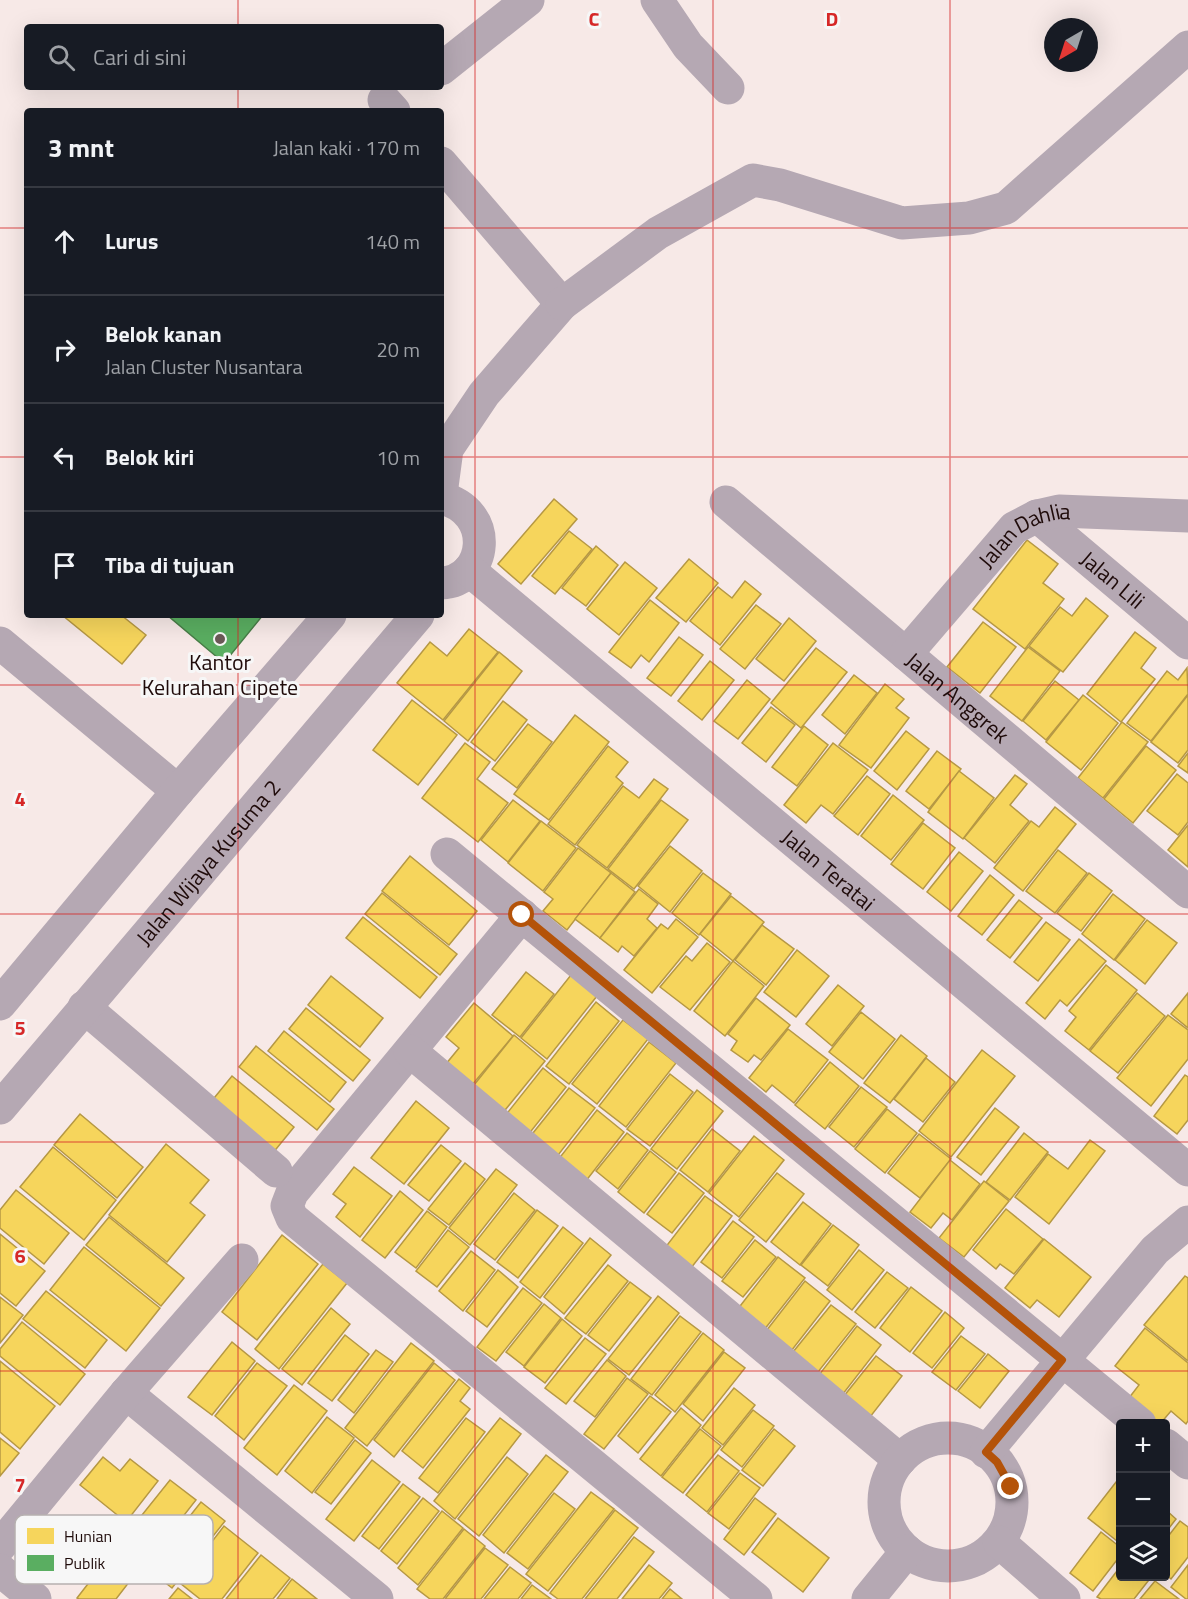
<!DOCTYPE html>
<html lang="id">
<head>
<meta charset="utf-8">
<style>
	body { margin:0; font-family:"Titillium Web",sans-serif; background:#242831; color:#f1f3f6 }
	.controls { position:absolute; right:18px; bottom:18px; display:grid; overflow:hidden; border-radius:6px; box-shadow:0 6px 24px #0002 }
	.controls button { width:54px; height:54px; display:grid; place-items:center; padding:0; border:0; border-bottom:2px solid #363941; background:#171b24; color:#f1f3f6; font:30px sans-serif }
	.compass { position:absolute; left:1044px; top:18px; width:54px; height:54px; border-radius:50%; background:#171b24; box-shadow:0 6px 24px #0002; rotate:219deg }
	.stop { position:absolute; width:18px; height:18px; margin:-14px; border:4px solid #b45309; border-radius:50%; background:#fff }
	.stop.end { background:#b45309; border-color:#fff; box-shadow:0 2px 6px #0008 }
	.list { margin:0; padding:0; list-style:none }
	h2 { display:flex; justify-content:space-between; align-items:center; height:78px; margin:0; padding:0 24px; font-size:26px }
	h2 small { font-size:20px; font-weight:400; color:#9ea1a6 }
	.list li { display:grid; grid-template-columns:39px 1fr auto; gap:18px; align-items:center; box-sizing:border-box; height:108px; padding:0 24px; border-top:2px solid #363941 }
	.list b { display:block; font-size:22px; white-space:nowrap }
	.list p { margin:0; font-size:20px; white-space:nowrap; color:#9ea1a6 }
	.list em { font-size:20px; font-style:normal; color:#9ea1a6 }
	.icon { flex:none; width:33px; height:33px; fill:none; stroke:currentColor; stroke-width:2; stroke-linecap:round; stroke-linejoin:round }
	.map { position:relative; flex:none; width:1188px; height:1599px; overflow:hidden }
	.search { position:absolute; background:#171b24; box-shadow:0 6px 24px #0002; left:24px; top:24px; width:420px; height:66px; display:flex; align-items:center; gap:15px; box-sizing:border-box; padding:0 21px; border-radius:6px; color:#9ea1a6; font-size:22px }
	.panel { position:absolute; background:#171b24; box-shadow:0 6px 24px #0002; left:24px; top:108px; width:420px; height:510px; border-radius:6px }
	.map>svg:first-child { display:block }
	.homes { fill:#f6d55c; stroke:#b69843; stroke-width:1.5 }
	.public { fill:#5aae61; stroke:#487d47; stroke-width:1.5 }
	.lines { fill:none; stroke-linecap:round; stroke-linejoin:round }
	.minor { stroke:#b5a8b3; stroke-width:33 }
	.route { stroke:#b45309; stroke-width:8 }
	.grid { fill:none; stroke:#d62828; stroke-width:1.5; stroke-opacity:0.55 }
	.poi-dot { fill:#6b5957; stroke:#f7f7f7; stroke-width:2 }
	.labels { text-anchor:middle; dominant-baseline:central; stroke-width:6; stroke-linejoin:round; paint-order:stroke }
	.street-label { font-size:22px; fill:#1f0b0a; stroke:#f7f7f7 }
	.poi-label { font-size:22px; fill:#1f0b0a; stroke:#f7f7f7 }
	.key { fill:#f7f7f7; stroke:#b6b0b0; stroke-width:1.5 }
	.key-label { font-size:16px; fill:#1f0b0a }
	.grid-label { font-size:20px; text-anchor:middle; font-weight:bold; fill:#d62828; stroke:#f7f7f7; stroke-width:6; stroke-linejoin:round; paint-order:stroke }
</style>
</head>
<body>
<div class="map">
<svg width="1188" height="1599" viewBox="0 0 1188 1599">
	<rect width="100%" height="100%" fill="#f7e9e7"/>
	<!-- homes -->
	<g class="homes">
		<polygon points="554,499 577,519 521,584 498,564"/>
		<polygon points="569,531 592,549 555,594 532,576"/>
		<polygon points="1027,540 1058,564 1043,583 1064,599 1025,649 973,609"/>
		<polygon points="596,546 618,565 586,606 562,588"/>
		<polygon points="689,559 718,583 686,622 656,598"/>
		<polygon points="625,562 657,588 619,635 587,609"/>
		<polygon points="745,581 761,594 720,645 690,621 718,587 732,598"/>
		<polygon points="1086,598 1108,616 1063,672 1029,646 1060,607 1072,616"/>
		<polygon points="650,600 679,623 649,662 641,655 631,668 609,652"/>
		<polygon points="756,605 781,624 745,669 720,649"/>
		<polygon points="62,615 121,615 146,635 122,664"/>
		<polygon points="789,618 816,641 784,681 756,659"/>
		<polygon points="983,622 1016,647 980,693 947,667"/>
		<polygon points="469,629 498,652 443,720 397,683 430,642 447,656"/>
		<polygon points="1135,632 1156,648 1141,668 1155,679 1121,722 1087,694"/>
		<polygon points="679,637 703,655 671,696 647,678"/>
		<polygon points="1028,647 1060,671 1022,721 990,696"/>
		<polygon points="816,648 847,672 801,728 771,703"/>
		<polygon points="499,652 522,671 468,741 444,721"/>
		<polygon points="710,661 734,680 702,720 678,701"/>
		<polygon points="1187,668 1188,694 1151,741 1127,723 1167,671 1178,680"/>
		<polygon points="854,675 877,693 845,734 822,715"/>
		<polygon points="747,680 770,699 738,739 714,721"/>
		<polygon points="1055,681 1079,700 1046,740 1023,721"/>
		<polygon points="885,684 904,699 896,708 909,718 871,768 839,745"/>
		<polygon points="1083,695 1118,723 1081,770 1046,742"/>
		<polygon points="1188,695 1188,750 1178,763 1151,742"/>
		<polygon points="412,700 457,735 418,785 373,750"/>
		<polygon points="503,701 527,720 495,761 471,742"/>
		<polygon points="771,707 795,725 766,762 742,743"/>
		<polygon points="575,715 609,742 549,820 514,794"/>
		<polygon points="1122,722 1148,742 1103,798 1078,778"/>
		<polygon points="528,724 552,742 517,788 492,769"/>
		<polygon points="804,726 828,745 797,786 772,767"/>
		<polygon points="906,731 929,749 897,790 874,771"/>
		<polygon points="465,743 490,762 477,779 508,803 478,842 422,798"/>
		<polygon points="833,743 868,770 833,814 821,805 806,823 784,805"/>
		<polygon points="608,746 628,762 616,777 623,783 575,845 548,824"/>
		<polygon points="1146,746 1176,770 1133,823 1104,799"/>
		<polygon points="937,751 961,769 929,809 906,791"/>
		<polygon points="1188,753 1188,773 1178,766"/>
		<polygon points="959,771 994,798 963,839 928,812"/>
		<polygon points="1177,774 1188,783 1188,822 1178,835 1147,811"/>
		<polygon points="1015,775 1027,784 1010,805 1029,821 995,863 964,838"/>
		<polygon points="867,776 890,794 858,835 834,816"/>
		<polygon points="654,779 668,789 607,868 577,845 623,786 639,798"/>
		<polygon points="893,795 924,820 891,860 861,836"/>
		<polygon points="513,800 540,821 508,862 481,840"/>
		<polygon points="661,800 688,820 634,889 608,869"/>
		<polygon points="1055,807 1076,824 1023,891 994,868 1031,821 1039,827"/>
		<polygon points="541,821 576,848 543,891 508,863"/>
		<polygon points="923,823 955,848 923,889 891,864"/>
		<polygon points="1188,825 1188,867 1168,850"/>
		<polygon points="670,846 702,871 670,912 638,886"/>
		<polygon points="578,848 611,873 567,930 543,911 553,899 544,892"/>
		<polygon points="1058,850 1087,873 1055,913 1026,891"/>
		<polygon points="959,852 983,871 951,911 927,892"/>
		<polygon points="410,856 477,911 449,945 382,891"/>
		<polygon points="611,873 635,892 600,938 575,919"/>
		<polygon points="703,873 731,894 699,935 672,913"/>
		<polygon points="1089,873 1112,891 1081,931 1057,913"/>
		<polygon points="990,875 1014,895 982,935 958,916"/>
		<polygon points="639,889 658,904 647,919 657,928 634,956 622,946 618,952 600,938"/>
		<polygon points="382,893 457,954 440,975 365,914"/>
		<polygon points="1113,894 1145,919 1114,960 1082,934"/>
		<polygon points="731,896 764,922 733,961 700,934"/>
		<polygon points="1019,900 1042,918 1010,958 987,940"/>
		<polygon points="363,917 437,977 420,998 346,938"/>
		<polygon points="676,919 698,937 652,993 624,970 661,924 668,929"/>
		<polygon points="1147,920 1177,943 1145,984 1115,960"/>
		<polygon points="1046,922 1070,940 1038,981 1014,962"/>
		<polygon points="762,925 794,949 766,985 735,960"/>
		<polygon points="1079,939 1106,961 1067,1006 1060,1000 1045,1019 1026,1003"/>
		<polygon points="707,943 730,962 690,1010 660,987 686,956 692,961"/>
		<polygon points="797,950 829,976 796,1017 764,992"/>
		<polygon points="733,961 764,986 725,1036 694,1011"/>
		<polygon points="1106,965 1137,990 1089,1050 1065,1031 1076,1017 1069,1011"/>
		<polygon points="526,972 554,994 520,1037 492,1015"/>
		<polygon points="571,975 597,996 547,1059 521,1038"/>
		<polygon points="331,976 383,1018 360,1047 308,1005"/>
		<polygon points="838,985 864,1006 832,1046 806,1024"/>
		<polygon points="1137,993 1165,1016 1118,1073 1090,1051"/>
		<polygon points="1188,993 1188,1028 1171,1014"/>
		<polygon points="756,998 790,1025 761,1060 754,1055 748,1062 731,1050 737,1041 728,1034"/>
		<polygon points="596,1002 619,1021 569,1084 546,1066"/>
		<polygon points="474,1003 513,1036 467,1091 441,1070 459,1048 446,1037"/>
		<polygon points="306,1008 370,1060 353,1081 289,1029"/>
		<polygon points="861,1012 895,1039 863,1079 829,1052"/>
		<polygon points="1168,1015 1188,1030 1188,1059 1151,1106 1117,1078"/>
		<polygon points="623,1020 648,1039 597,1104 572,1084"/>
		<polygon points="788,1029 828,1060 794,1103 772,1085 766,1092 749,1078"/>
		<polygon points="284,1031 346,1082 330,1102 268,1051"/>
		<polygon points="514,1035 545,1061 497,1120 466,1095"/>
		<polygon points="901,1035 927,1056 890,1103 864,1083"/>
		<polygon points="649,1042 676,1063 626,1127 599,1106"/>
		<polygon points="256,1046 334,1109 317,1130 239,1067"/>
		<polygon points="982,1050 1015,1076 951,1157 919,1131"/>
		<polygon points="926,1058 955,1082 923,1122 894,1099"/>
		<polygon points="830,1062 859,1086 825,1129 795,1105"/>
		<polygon points="543,1068 566,1087 524,1140 501,1121"/>
		<polygon points="670,1074 693,1092 650,1146 627,1129"/>
		<polygon points="1185,1075 1188,1077 1188,1120 1177,1134 1154,1116"/>
		<polygon points="232,1076 294,1127 268,1159 206,1108"/>
		<polygon points="861,1087 887,1107 854,1147 829,1127"/>
		<polygon points="569,1088 595,1108 551,1164 525,1143"/>
		<polygon points="697,1090 723,1111 677,1169 651,1149"/>
		<polygon points="416,1101 449,1128 404,1184 371,1158"/>
		<polygon points="995,1108 1019,1127 981,1175 957,1157"/>
		<polygon points="887,1109 917,1133 885,1173 855,1149"/>
		<polygon points="597,1110 624,1132 582,1186 554,1165"/>
		<polygon points="80,1114 143,1167 117,1198 54,1145"/>
		<polygon points="712,1129 740,1151 708,1192 680,1170"/>
		<polygon points="627,1133 648,1150 618,1189 596,1171"/>
		<polygon points="1024,1133 1048,1152 1010,1200 986,1182"/>
		<polygon points="919,1134 951,1159 920,1198 888,1173"/>
		<polygon points="754,1136 784,1160 739,1217 709,1193"/>
		<polygon points="1090,1140 1105,1151 1049,1224 1015,1197 1048,1154 1068,1169"/>
		<polygon points="166,1144 209,1180 190,1203 205,1215 167,1262 109,1215"/>
		<polygon points="441,1145 461,1161 429,1201 408,1185"/>
		<polygon points="53,1147 116,1200 84,1240 20,1187"/>
		<polygon points="650,1151 676,1172 644,1213 618,1192"/>
		<polygon points="950,1160 980,1184 952,1220 943,1213 931,1228 910,1212"/>
		<polygon points="465,1163 485,1179 449,1225 428,1209"/>
		<polygon points="354,1167 392,1196 360,1237 336,1217 346,1204 333,1194"/>
		<polygon points="496,1169 517,1185 470,1245 449,1228"/>
		<polygon points="679,1173 704,1193 672,1233 647,1214"/>
		<polygon points="777,1173 804,1194 766,1242 739,1220"/>
		<polygon points="984,1181 1009,1201 964,1257 939,1238"/>
		<polygon points="16,1190 69,1233 44,1264 0,1228 0,1210"/>
		<polygon points="400,1191 423,1210 385,1258 362,1240"/>
		<polygon points="514,1193 535,1210 495,1260 474,1244"/>
		<polygon points="705,1196 732,1216 687,1273 661,1253"/>
		<polygon points="803,1202 831,1224 800,1265 771,1242"/>
		<polygon points="1006,1209 1043,1239 1014,1274 1000,1264 996,1269 973,1250"/>
		<polygon points="537,1210 558,1226 518,1278 497,1262"/>
		<polygon points="427,1211 447,1227 416,1268 395,1252"/>
		<polygon points="109,1217 184,1278 161,1306 86,1245"/>
		<polygon points="733,1221 754,1237 722,1278 701,1262"/>
		<polygon points="833,1225 859,1245 828,1286 801,1265"/>
		<polygon points="563,1227 583,1243 540,1298 520,1282"/>
		<polygon points="448,1230 469,1247 437,1287 416,1271"/>
		<polygon points="0,1234 45,1271 16,1306 0,1293"/>
		<polygon points="282,1235 318,1264 257,1340 222,1312"/>
		<polygon points="590,1238 611,1255 564,1314 544,1297"/>
		<polygon points="1044,1239 1091,1277 1059,1317 1037,1300 1030,1308 1005,1288"/>
		<polygon points="755,1240 776,1257 743,1297 722,1281"/>
		<polygon points="84,1247 160,1308 126,1351 50,1290"/>
		<polygon points="859,1250 884,1270 852,1310 827,1290"/>
		<polygon points="471,1251 495,1270 463,1311 439,1291"/>
		<polygon points="778,1257 805,1278 760,1335 734,1314"/>
		<polygon points="323,1264 347,1283 279,1369 255,1349"/>
		<polygon points="608,1265 628,1281 586,1334 565,1318"/>
		<polygon points="498,1270 518,1287 487,1327 466,1311"/>
		<polygon points="887,1272 908,1288 875,1328 855,1312"/>
		<polygon points="1185,1276 1188,1278 1188,1361 1144,1325"/>
		<polygon points="805,1281 830,1301 788,1355 763,1335"/>
		<polygon points="630,1282 651,1298 609,1351 588,1335"/>
		<polygon points="911,1287 942,1311 910,1352 880,1328"/>
		<polygon points="523,1288 542,1303 496,1361 477,1347"/>
		<polygon points="46,1291 107,1340 85,1368 23,1319"/>
		<polygon points="658,1296 679,1313 629,1375 608,1359"/>
		<polygon points="0,1297 23,1315 0,1343"/>
		<polygon points="544,1304 561,1318 524,1366 506,1352"/>
		<polygon points="831,1305 856,1324 814,1377 789,1357"/>
		<polygon points="331,1308 350,1324 302,1385 282,1369"/>
		<polygon points="945,1312 964,1328 932,1368 913,1353"/>
		<polygon points="680,1316 701,1332 652,1395 631,1379"/>
		<polygon points="562,1319 582,1336 545,1383 524,1367"/>
		<polygon points="22,1322 85,1374 60,1405 0,1356 0,1349"/>
		<polygon points="857,1326 881,1345 839,1399 815,1380"/>
		<polygon points="1145,1328 1188,1363 1188,1421 1186,1424 1171,1411 1160,1424 1129,1398 1139,1385 1115,1366"/>
		<polygon points="703,1333 724,1350 675,1412 655,1395"/>
		<polygon points="345,1335 369,1354 332,1401 308,1383"/>
		<polygon points="961,1336 985,1354 956,1390 932,1372"/>
		<polygon points="585,1338 606,1354 566,1404 545,1388"/>
		<polygon points="232,1342 255,1361 212,1415 188,1397"/>
		<polygon points="411,1343 434,1361 367,1446 345,1428"/>
		<polygon points="376,1350 393,1362 354,1413 338,1400"/>
		<polygon points="724,1352 745,1368 703,1421 683,1404"/>
		<polygon points="988,1354 1009,1371 980,1408 958,1391"/>
		<polygon points="876,1356 902,1376 870,1417 844,1396"/>
		<polygon points="607,1360 626,1376 595,1417 574,1401"/>
		<polygon points="0,1361 55,1406 20,1449 0,1432"/>
		<polygon points="257,1363 287,1386 244,1440 215,1416"/>
		<polygon points="434,1363 455,1380 394,1457 374,1440"/>
		<polygon points="627,1378 648,1394 604,1449 584,1434"/>
		<polygon points="459,1379 470,1388 460,1401 470,1409 423,1468 402,1451"/>
		<polygon points="294,1385 327,1411 277,1475 244,1448"/>
		<polygon points="734,1388 755,1405 723,1445 702,1428"/>
		<polygon points="650,1396 671,1412 638,1453 618,1436"/>
		<polygon points="681,1408 701,1425 661,1476 640,1459"/>
		<polygon points="753,1410 774,1426 742,1467 721,1450"/>
		<polygon points="327,1417 354,1438 312,1493 285,1471"/>
		<polygon points="466,1418 485,1432 438,1493 419,1478"/>
		<polygon points="500,1418 521,1434 455,1519 434,1501"/>
		<polygon points="700,1429 721,1446 683,1493 662,1477"/>
		<polygon points="774,1429 795,1446 763,1486 742,1470"/>
		<polygon points="0,1438 19,1453 0,1476"/>
		<polygon points="355,1440 371,1453 331,1504 315,1492"/>
		<polygon points="546,1455 568,1472 504,1553 483,1535"/>
		<polygon points="718,1455 739,1471 707,1512 686,1495"/>
		<polygon points="103,1457 120,1471 130,1459 158,1481 126,1522 80,1485"/>
		<polygon points="507,1457 528,1474 479,1536 458,1519"/>
		<polygon points="372,1460 400,1482 354,1541 326,1519"/>
		<polygon points="740,1473 760,1488 729,1529 708,1513"/>
		<polygon points="1120,1477 1120,1536 1117,1541 1088,1518"/>
		<polygon points="170,1480 196,1500 144,1566 118,1545"/>
		<polygon points="403,1484 420,1497 379,1549 362,1536"/>
		<polygon points="591,1492 614,1509 548,1591 526,1574"/>
		<polygon points="554,1493 575,1509 528,1569 507,1553"/>
		<polygon points="423,1498 439,1511 397,1564 381,1551"/>
		<polygon points="755,1498 776,1514 744,1555 724,1539"/>
		<polygon points="201,1502 225,1521 172,1588 148,1569"/>
		<polygon points="615,1510 638,1528 582,1599 558,1599 550,1593"/>
		<polygon points="1166,1510 1176,1519 1166,1532"/>
		<polygon points="442,1511 463,1528 418,1585 398,1568"/>
		<polygon points="778,1518 829,1558 803,1592 752,1552"/>
		<polygon points="1180,1521 1188,1527 1188,1557 1171,1579 1166,1575 1166,1539"/>
		<polygon points="224,1526 258,1553 222,1599 200,1599 180,1583"/>
		<polygon points="464,1529 485,1546 443,1599 430,1599 417,1589"/>
		<polygon points="1101,1532 1120,1547 1120,1556 1093,1591 1070,1573"/>
		<polygon points="634,1537 654,1552 617,1599 585,1599"/>
		<polygon points="485,1548 508,1565 481,1599 445,1599"/>
		<polygon points="115,1549 140,1568 116,1599 79,1599 77,1598"/>
		<polygon points="261,1555 290,1578 273,1599 226,1599"/>
		<polygon points="649,1565 672,1583 659,1599 622,1599"/>
		<polygon points="1188,1565 1188,1599 1186,1599 1171,1587"/>
		<polygon points="510,1567 531,1583 518,1599 484,1599"/>
		<polygon points="1120,1567 1120,1576 1152,1576 1134,1599 1101,1599 1097,1597"/>
		<polygon points="292,1579 317,1599 277,1599"/>
		<polygon points="1155,1581 1179,1599 1140,1599"/>
		<polygon points="532,1585 551,1599 521,1599"/>
		<polygon points="178,1588 192,1599 169,1599"/>
		<polygon points="670,1589 682,1599 662,1599"/>
	</g>
	<!-- public -->
	<polygon class="public" points="167,615 263,615 224,663"/>
	<g class="lines">
		<!-- minor -->
		<g class="minor">
			<polyline points="657,0 688,46 728,88"/>
			<polyline points="441,69 528,0"/>
			<polyline points="384,100 394,111"/>
			<polyline points="441,163 562,304 484,394 447,449 441,494"/>
			<polyline points="562,304 658,233 753,180 780,185 902,223 969,218 1006,208 1188,47"/>
			<path d="M441,498C496,511 488,581 441,583"/>
			<path id="s1" d="M726,502L1188,892"/>
			<path id="s2" d="M1037,516L1188,643"/>
			<path id="s3" d="M469,570L1188,1170"/>
			<polyline points="0,643 178,791"/>
			<path id="s4" d="M906,654L1014,528L1037,516L1059,511L1188,516"/>
			<polyline points="447,854 1140,1424"/>
			<polyline points="522,915 292,1193 287,1206 292,1218 756,1599"/>
			<polyline points="0,1004 178,791 330,615"/>
			<polyline points="84,1007 276,1171"/>
			<polyline points="410,1051 900,1460"/>
			<path id="s5" d="M0,1108L418,615"/>
			<polyline points="126,1393 377,1599"/>
			<circle cx="948" cy="1502" r="64"/>
			<polyline points="1166,1445 1188,1463"/>
			<polyline points="986,1452 1155,1250 1188,1222"/>
			<polyline points="999,1542 1064,1599"/>
			<polyline points="0,1546 126,1393 242,1260"/>
			<polyline points="0,1570 35,1599"/>
			<polyline points="868,1599 907,1551"/>
		</g>
	</g>
	<g class="lines">
		<!-- route -->
		<polyline class="route" points="522,915 1062,1360 986,1452 997,1462 1011,1487"/>
	</g>
	<!-- grid -->
	<path class="grid" d="M238,0V27M475,0V1599M713,0V1599M950,0V1599M238,87V111M0,228H27M441,228H1188M0,457H27M441,457H1188M238,615V1599M0,685H1188M0,914H1188M0,1142H1188M0,1371H1188"/>
	<!-- markers -->
	<circle class="poi-dot" cx="220" cy="639" r="6"/>
	<g class="labels">
		<!-- street labels -->
		<g class="street-label">
			<text stroke="none"><textPath href="#s4" startOffset="172">Jalan Dahlia</textPath></text>
			<text stroke="none"><textPath href="#s2" startOffset="99">Jalan Lili</textPath></text>
			<text stroke="none"><textPath href="#s1" startOffset="303">Jalan Anggrek</textPath></text>
			<text stroke="none"><textPath href="#s5" startOffset="322">Jalan Wijaya Kusuma 2</textPath></text>
			<text stroke="none"><textPath href="#s3" startOffset="468">Jalan Teratai</textPath></text>
		</g>
		<!-- poi labels -->
		<g class="poi-label">
			<text x="220" y="662">Kantor<tspan x="220" dy="25">Kelurahan Cipete</tspan></text>
		</g>
	</g>
	<!-- legend -->
	<rect x="15" y="1515" width="198" height="69" rx="9" class="key"/>
	<rect x="27" y="1528" width="27" height="16" fill="#f6d55c"/>
	<rect x="27" y="1555" width="27" height="16" fill="#5aae61"/>
	<g class="key-label">
		<text x="64" y="1542">Hunian</text>
		<text x="64" y="1569">Publik</text>
	</g>
	<g class="grid-label">
		<text x="594" y="26">C</text>
		<text x="832" y="26">D</text>
		<text x="20" y="806">4</text>
		<text x="20" y="1035">5</text>
		<text x="20" y="1263">6</text>
		<text x="20" y="1492">7</text>
	</g>
</svg>
<div class="controls">
<button>+</button>
<button>−</button>
<button><svg class="icon" aria-label="layers" viewBox="0 0 24 24"><path d="M12 4l9 5-9 5-9-5zM3 14l9 5 9-5"/></svg></button>
</div>
<svg class="compass" viewBox="-18 -18 36 36"><path d="M0-13l5 13h-10z" fill="#e53935"/><path d="M0 13l5-13h-10z" fill="#9ea1a6"/></svg>
<div class="stop" style="left:522px;top:915px"></div>
<div class="stop end" style="left:1011px;top:1487px"></div>
<div class="search"><svg class="icon" aria-label="search" viewBox="0 0 24 24"><circle cx="10" cy="10" r="6"/><path d="M15 15l6 6"/></svg>Cari di sini</div>
<section class="panel">
<h2>3 mnt<small>Jalan kaki · 170 m</small></h2>
<ul class="list">
<li><svg class="icon" aria-label="ahead" viewBox="0 0 24 24"><path d="M12 20V5M6 11l6-6 6 6"/></svg><div><b>Lurus</b></div><em>140 m</em></li>
<li><svg class="icon" aria-label="right" viewBox="0 0 24 24"><path d="M7 20v-9h11M14 6l5 5-5 5"/></svg><div><b>Belok kanan</b><p>Jalan Cluster Nusantara</p></div><em>20 m</em></li>
<li><svg class="icon" aria-label="left" viewBox="0 0 24 24"><path d="M17 20v-9H6M10 6l-5 5 5 5"/></svg><div><b>Belok kiri</b></div><em>10 m</em></li>
<li><svg class="icon" aria-label="arrive" viewBox="0 0 24 24"><path d="M6 21V4h12l-3 4 3 4H6"/></svg><div><b>Tiba di tujuan</b></div></li>
</ul>
</section>
</div>
</body>
</html>
